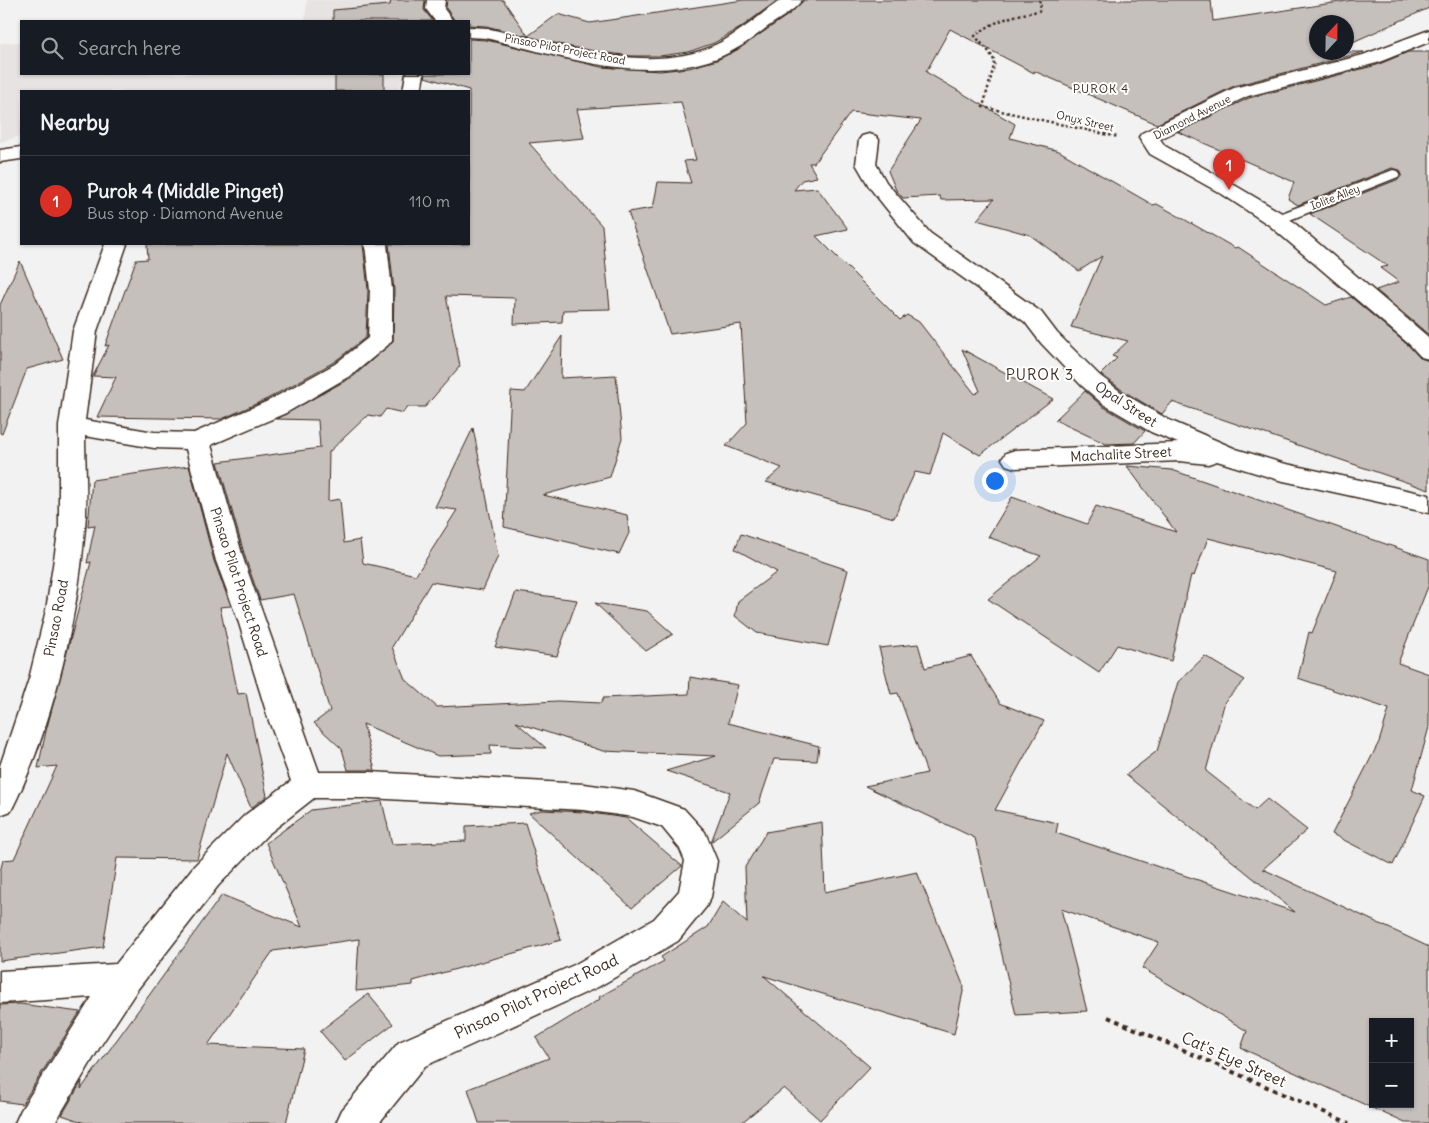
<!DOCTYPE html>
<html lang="en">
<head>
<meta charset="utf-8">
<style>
	body { margin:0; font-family:Delius,sans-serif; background:#242831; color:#f1f3f6 }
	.controls { position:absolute; right:15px; bottom:15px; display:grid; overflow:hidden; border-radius:0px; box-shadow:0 1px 4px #0004 }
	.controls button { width:45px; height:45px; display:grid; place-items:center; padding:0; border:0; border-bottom:1px solid #363941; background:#171b24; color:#f1f3f6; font:25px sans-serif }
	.compass { position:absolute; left:1309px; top:15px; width:45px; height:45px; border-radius:50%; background:#171b24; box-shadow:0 1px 4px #0004; rotate:22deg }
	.you { position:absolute; left:994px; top:480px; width:18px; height:18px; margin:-12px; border:4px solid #fff; border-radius:50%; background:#1a73e8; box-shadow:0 0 0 8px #1a73e833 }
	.badge { display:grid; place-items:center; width:32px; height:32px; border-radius:50%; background:#d93025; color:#fff; font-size:16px; font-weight:700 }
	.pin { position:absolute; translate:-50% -41px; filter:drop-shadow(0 1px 2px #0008) }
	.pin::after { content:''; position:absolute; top:26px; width:18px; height:15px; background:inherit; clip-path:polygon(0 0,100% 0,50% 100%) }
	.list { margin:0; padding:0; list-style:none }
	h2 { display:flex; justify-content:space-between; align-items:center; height:65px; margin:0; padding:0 20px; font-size:21px }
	h2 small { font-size:16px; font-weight:400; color:#9ea1a6 }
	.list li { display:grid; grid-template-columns:32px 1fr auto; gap:15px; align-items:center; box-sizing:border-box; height:90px; padding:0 20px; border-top:1px solid #363941 }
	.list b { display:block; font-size:19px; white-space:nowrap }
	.list p { margin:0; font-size:16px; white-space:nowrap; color:#9ea1a6 }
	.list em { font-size:16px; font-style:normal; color:#9ea1a6 }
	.icon { flex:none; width:28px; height:28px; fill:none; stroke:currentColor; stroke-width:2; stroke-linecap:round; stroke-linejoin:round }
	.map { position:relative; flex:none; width:1429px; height:1123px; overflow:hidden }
	.search { position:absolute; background:#171b24; box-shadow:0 1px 4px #0004; left:20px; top:20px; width:450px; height:55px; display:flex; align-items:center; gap:12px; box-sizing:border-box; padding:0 18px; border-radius:0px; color:#9ea1a6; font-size:19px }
	.panel { position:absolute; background:#171b24; box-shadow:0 1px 4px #0004; left:20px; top:90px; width:450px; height:155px; border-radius:0px }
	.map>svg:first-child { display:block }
	.built { fill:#e6e3e2 }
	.building { fill:#c6c0bd; stroke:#3b2a1e; fill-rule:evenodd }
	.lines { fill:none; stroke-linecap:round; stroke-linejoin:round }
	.lane-casing { stroke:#3b2a1e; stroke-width:3 }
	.street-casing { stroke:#3b2a1e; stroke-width:3 }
	.secondary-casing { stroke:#3b2a1e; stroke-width:3 }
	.path-far1 { stroke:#3b2a1e; stroke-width:2.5; stroke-dasharray:2.5 2.5; stroke-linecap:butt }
	.path { stroke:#3b2a1e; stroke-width:4; stroke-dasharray:4.5 4.5; stroke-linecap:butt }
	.lane { fill:#fff; fill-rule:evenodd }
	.street { fill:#fff; fill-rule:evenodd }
	.secondary { fill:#fff; fill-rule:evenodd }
	.labels { text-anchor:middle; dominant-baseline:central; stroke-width:4; stroke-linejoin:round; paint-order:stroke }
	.far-street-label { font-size:11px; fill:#3b2a1e; stroke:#fff }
	.far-neighbourhood-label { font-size:12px; letter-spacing:1px; fill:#3b2a1e; stroke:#fff }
	.street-label { font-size:14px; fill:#3b2a1e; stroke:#fff }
	.neighbourhood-label { font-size:15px; letter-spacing:1px; fill:#3b2a1e; stroke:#fff }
	.near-street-label { font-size:16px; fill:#3b2a1e; stroke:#fff }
</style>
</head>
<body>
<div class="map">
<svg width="1429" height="1123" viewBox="0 0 1429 1123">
	<rect width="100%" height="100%" fill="#f3f2f2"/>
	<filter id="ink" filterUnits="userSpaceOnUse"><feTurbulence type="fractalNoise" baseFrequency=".02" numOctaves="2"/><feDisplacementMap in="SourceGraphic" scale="10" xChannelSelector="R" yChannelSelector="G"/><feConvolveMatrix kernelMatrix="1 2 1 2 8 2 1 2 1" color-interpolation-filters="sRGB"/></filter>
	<g filter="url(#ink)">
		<!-- built -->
		<g class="built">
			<polygon points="307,0 443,0 446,21 305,21"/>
			<polygon points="21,42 21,74 408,74 397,91 21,91 21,136 0,142 0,43"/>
		</g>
		<!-- building -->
		<g class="building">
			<polygon points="391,0 425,0 424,10 433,21 333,21 333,10 390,5"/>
			<polygon points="447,0 503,0 528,36 558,14 590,23 743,0 778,0 740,28 714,43 688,52 660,56 631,56 601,52 571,47 486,26 469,25 469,21 455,21 446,8"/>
			<polygon points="804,0 1211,0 1213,21 1353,0 1429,0 1429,8 1346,45 1346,22 1316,22 1316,52 1364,52 1234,86 1157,124 1034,71 1034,73 950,29 926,72 1015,124 1010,138 1059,151 1153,205 1157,204 1235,248 1238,247 1326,305 1351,297 1409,346 1420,358 1429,361 1429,490 1172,402 1162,414 1122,390 1101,374 1117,358 1112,356 1128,341 1071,327 1102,256 1079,271 1030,235 977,220 994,199 941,200 940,196 903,198 896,190 888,171 921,120 851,112 814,163 809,163 817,177 802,180 794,190 817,188 848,229 816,236 900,320 907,315 919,322 975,394 980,391 962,349 1053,399 980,455 943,433 930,475 915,472 894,518 766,482 782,468 726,446 747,423 741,324 670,334 628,212 653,208 658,182 691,183 684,161 696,160 681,102 577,109 584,138 529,143 602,226 610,309 563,310 562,322 514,324 515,298 446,296 460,366 425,407 407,407 403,413 386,409 380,417 368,415 329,452 328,501 340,499 344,543 360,540 363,563 416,575 457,510 435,507 473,428 498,556 483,590 431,582 392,647 405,679 437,707 558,701 601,703 603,698 689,694 690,677 738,685 728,723 819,746 817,761 774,759 759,803 711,842 730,792 666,771 716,756 603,751 516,722 546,748 490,745 491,754 438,756 363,724 375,770 348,770 342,749 314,723 330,711 294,594 260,600 246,560 218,462 320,448 318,420 276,419 354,376 393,341 394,290 389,244 469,244 469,90 425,77 426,74 469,74 469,39 486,40 601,67 660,71 689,68 717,60 737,50 791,13"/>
			<polygon points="1408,52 1429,52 1429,335 1376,290 1399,282 1380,268 1388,266 1310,214 1399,179 1402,175 1400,170 1392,168 1298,205 1288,199 1294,182 1178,132 1249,98 1377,65"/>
			<rect x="335" y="74" width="49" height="17"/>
			<polygon points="147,244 363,244 368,290 366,337 334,362 267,399 222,419 97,417 116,377 93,376 109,345 105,346 136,260 148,259"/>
			<polygon points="20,261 63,359 27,369 2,434 0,433 0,305"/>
			<polygon points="562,336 561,378 616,375 622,438 610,477 543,495 627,515 629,533 619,554 504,527 511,391 525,392"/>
			<polygon points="1085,391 1102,406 1145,431 1134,443 1106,444 1055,420"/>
			<polygon points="189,466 214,561 231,606 220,607 238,694 246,693 267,796 251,808 227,753 197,859 117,858 103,947 0,961 0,872 3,860 14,859 57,766 38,768 46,731 91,562 87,563 95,525 88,526 92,480"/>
			<polygon points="1127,466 1172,470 1429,559 1429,584 1398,663 1429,674 1429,727 1412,790 1425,796 1393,865 1332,834 1379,742 1389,709 1298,678 1309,632 1312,633 1337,571 1208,538 1194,576 1191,575 1171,661 1117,645 1099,673 988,599 1041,556 988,537 1012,497 1087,524 1096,506 1176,532"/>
			<polygon points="741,534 848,570 828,646 757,633 735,616 738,601 777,572 735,549"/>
			<polygon points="516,592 577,600 557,656 495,647"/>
			<polygon points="595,603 647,611 673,634 646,651"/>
			<path d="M918,644L925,668L971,656L1000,703L1044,721L995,810L1058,823L1056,833L1295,912L1126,775L1157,751L1178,682L1205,656L1245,680L1225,701L1206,771L1255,810L1267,799L1307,830L1263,869L1429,947V1123H1405L1241,1048L1247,1031L1142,968L1159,942L1061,909L1087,1011L1016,1015L975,838L865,786L927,773L898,693L891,694L879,648ZM1373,1022H1410V1104H1373Z"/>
			<polygon points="382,801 392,844 466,841 466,826 525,823 561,940 413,981 413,985 356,991 359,939 273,951 208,1045 304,1049 286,1123 85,1123 62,1115 82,1081 81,1089 222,895 302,927 266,843 311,810"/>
			<polygon points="542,810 584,812 626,818 682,866 632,908 529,813"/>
			<polygon points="822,822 825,892 917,872 964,987 954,1034 764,976 870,1067 820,1120 784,1088 741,1123 479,1123 468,1089 549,1058 536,1038 600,999 599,997 664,961 661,957 708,927 723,902 747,923 745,867 766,832"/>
			<polygon points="368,994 393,1024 345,1061 320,1031"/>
			<polygon points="20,1004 80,1012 22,1104 0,1101 0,1005"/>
		</g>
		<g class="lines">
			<!-- lane casing -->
			<g class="lane-casing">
				<polygon id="lane" points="1393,170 1398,171 1400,174 1398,177 1282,223 1272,223 1270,220 1272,217"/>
			</g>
			<!-- street casing -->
			<g class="street-casing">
				<g id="street">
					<polygon points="427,0 445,0 444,9 453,21 435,21 426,9"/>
					<path d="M781,0H802C794,11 777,20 766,28C751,40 735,51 717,58C642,85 561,56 486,38L469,37V27L486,28C554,43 648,77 715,45C739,34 759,15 781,0Z"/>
					<polygon points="406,74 424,74 421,91 403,91"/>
					<polygon points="869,134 876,136 879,140 876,164 886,182 930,233 1041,312 1057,333 1099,375 1121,392 1169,420 1236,449 1282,463 1429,495 1429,513 1279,480 1217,461 1208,464 1179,461 1015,468 1006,465 1002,459 1006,453 1015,450 1178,443 1151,432 1103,404 1081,385 1041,343 1025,322 914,243 870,188 856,164 859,140 862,136"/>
					<polygon points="21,147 21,159 0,162 0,150"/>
					<path d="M105,244H127L97,331L85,420L154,432L194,433L268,401L335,364L368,338L370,290L365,244H387L392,290V340L388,345L353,374L286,413L211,445L244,561L319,772H370L584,784L634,791L684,809L705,832L717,861L711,897L706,907L678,941L598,987L425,1066L379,1123H336L342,1110L399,1042L574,965L654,919L679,891L685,861L680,849L662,827L633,817L584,810L370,798H314L267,835L218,886L137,990L101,1045L55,1123H15L21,1110L92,997L0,1003V971L116,964L194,866L245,815L291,781L269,721L238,620L216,561L186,449L154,448L85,436C85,467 88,498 85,528C78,618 52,730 11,811L0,815V766L29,679L46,610L59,527V426L73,331Z"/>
				</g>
			</g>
			<!-- secondary casing -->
			<g class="secondary-casing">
				<polygon id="secondary" points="1429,30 1429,42 1377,63 1248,96 1160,139 1165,146 1236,186 1285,215 1426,335 1429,338 1429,359 1421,357 1410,345 1269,225 1222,194 1150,154 1139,137 1142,133 1234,88 1363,55"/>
			</g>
			<!-- path-far1 -->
			<path class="path-far1" d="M1039,0L1041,4L1039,11C1015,15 994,20 975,36L990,53L995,62L983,107L1118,137"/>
			<!-- path -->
			<polyline class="path" points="1108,1017 1349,1123"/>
			<!-- lane -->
			<use href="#lane" class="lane"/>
			<!-- street -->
			<use href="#street" class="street"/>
			<!-- secondary -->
			<use href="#secondary" class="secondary"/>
		</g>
	</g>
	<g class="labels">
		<!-- far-street labels -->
		<g class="far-street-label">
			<text transform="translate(565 49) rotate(11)">Pinsao Pilot Project Road</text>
			<text transform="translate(1192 117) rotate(-27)">Diamond Avenue</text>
			<text transform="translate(1085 121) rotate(13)">Onyx Street</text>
			<text transform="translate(1335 197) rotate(-21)">Iolite Alley</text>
		</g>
		<!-- far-neighbourhood labels -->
		<g class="far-neighbourhood-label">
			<text x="1101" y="88">PUROK 4</text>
		</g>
		<!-- street labels -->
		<g class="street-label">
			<text transform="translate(1126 404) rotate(33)">Opal Street</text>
			<text transform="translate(1121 454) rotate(-3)">Machalite Street</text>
			<text transform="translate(239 582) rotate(72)">Pinsao Pilot Project Road</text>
			<text transform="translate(56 618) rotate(-79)">Pinsao Road</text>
		</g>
		<!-- neighbourhood labels -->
		<g class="neighbourhood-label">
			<text x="1040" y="374">PUROK 3</text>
		</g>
		<!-- near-street labels -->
		<g class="near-street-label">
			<text transform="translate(536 996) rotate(-25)">Pinsao Pilot Project Road</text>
			<text transform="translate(1234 1059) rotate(24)">Cat's Eye Street</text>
		</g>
	</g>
</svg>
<div class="controls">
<button>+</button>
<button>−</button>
</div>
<svg class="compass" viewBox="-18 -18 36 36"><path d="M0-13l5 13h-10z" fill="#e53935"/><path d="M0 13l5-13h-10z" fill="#9ea1a6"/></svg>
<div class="you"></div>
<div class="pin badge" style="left:1229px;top:190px">1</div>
<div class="search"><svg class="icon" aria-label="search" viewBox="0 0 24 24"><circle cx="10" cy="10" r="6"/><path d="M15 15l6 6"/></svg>Search here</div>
<section class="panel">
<h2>Nearby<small></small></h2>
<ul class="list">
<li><span class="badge">1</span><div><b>Purok 4 (Middle Pinget)</b><p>Bus stop · Diamond Avenue</p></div><em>110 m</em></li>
</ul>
</section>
</div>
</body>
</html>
